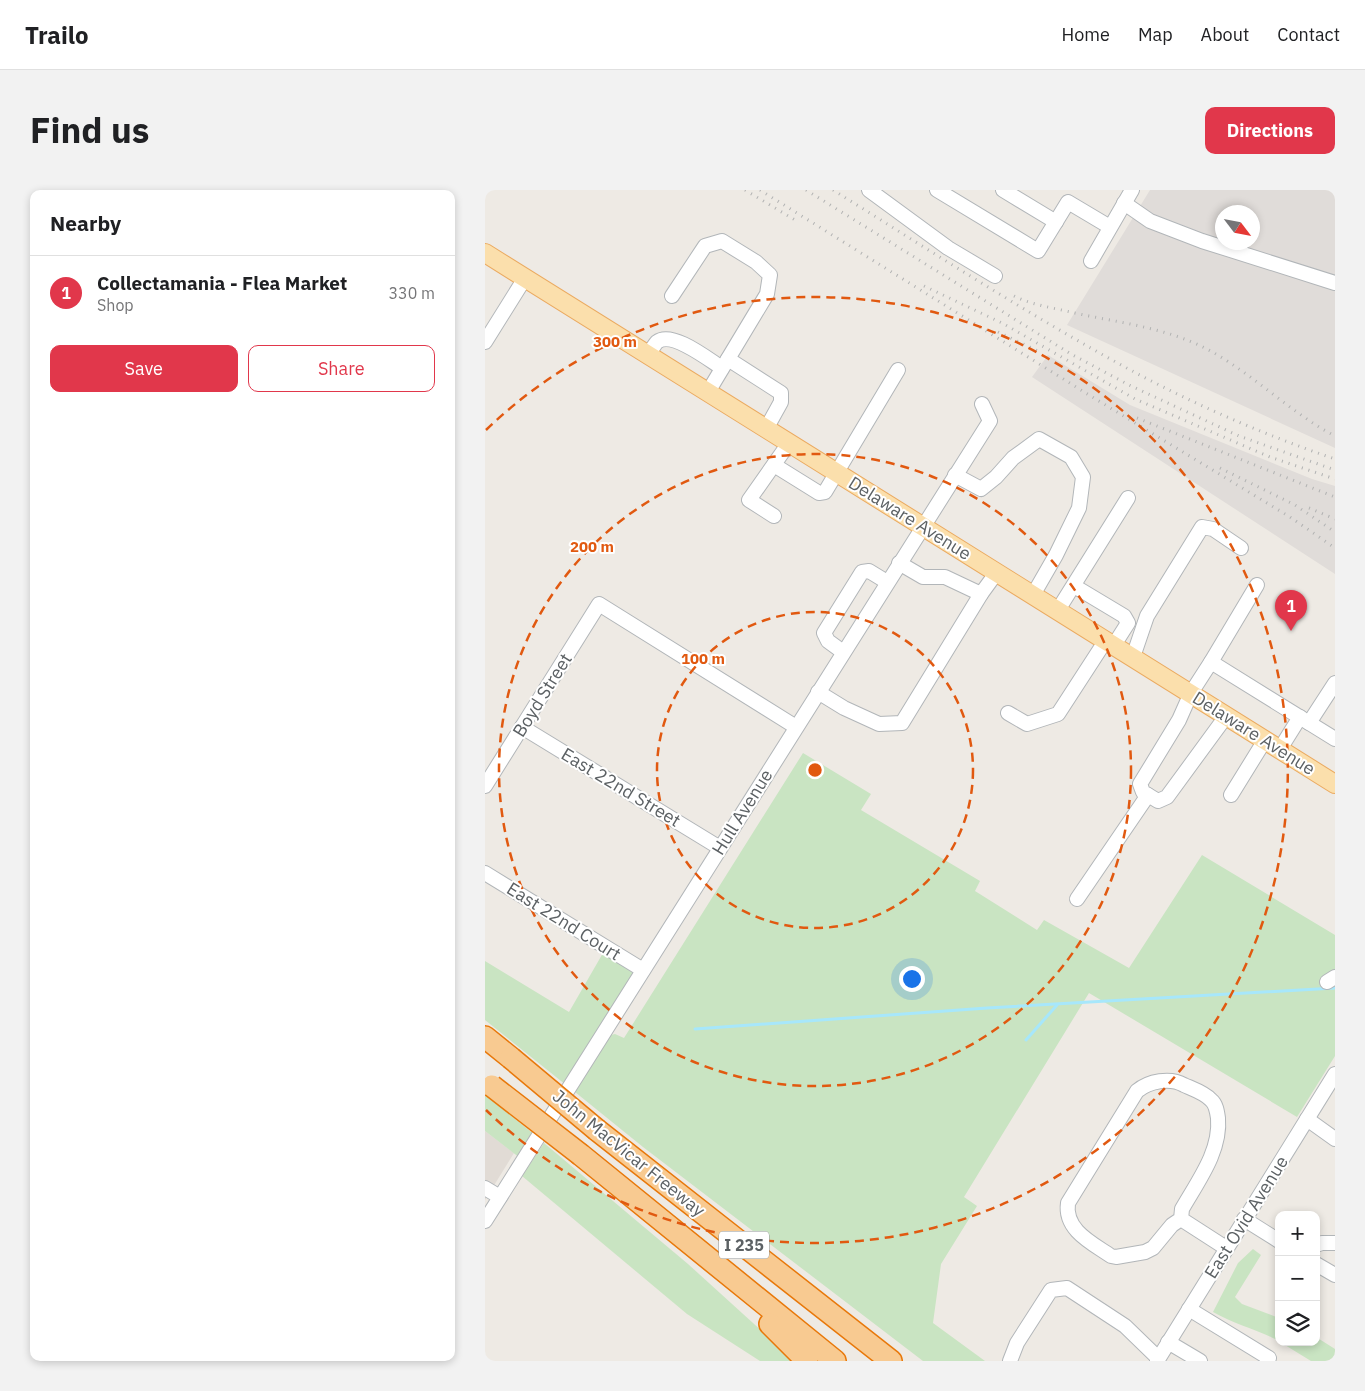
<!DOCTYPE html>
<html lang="en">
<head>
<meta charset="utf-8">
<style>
	body { margin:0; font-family:"IBM Plex Sans",sans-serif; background:#f2f2f2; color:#202124 }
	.controls { position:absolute; right:15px; bottom:15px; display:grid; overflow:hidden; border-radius:10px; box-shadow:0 2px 8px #0003 }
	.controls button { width:45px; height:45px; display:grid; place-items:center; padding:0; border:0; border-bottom:1px solid #e0e0e0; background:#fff; color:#202124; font:25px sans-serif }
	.compass { position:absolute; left:730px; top:15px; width:45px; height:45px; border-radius:50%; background:#fff; box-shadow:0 2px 8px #0003; rotate:122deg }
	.you { position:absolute; left:426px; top:788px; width:18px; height:18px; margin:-12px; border:4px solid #fff; border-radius:50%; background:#1a73e8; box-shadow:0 0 0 8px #1a73e833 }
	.badge { display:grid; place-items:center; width:32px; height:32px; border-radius:50%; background:#e1374b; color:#fff; font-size:16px; font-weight:700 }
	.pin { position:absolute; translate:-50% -41px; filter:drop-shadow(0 1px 2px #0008) }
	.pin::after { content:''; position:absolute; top:26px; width:18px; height:15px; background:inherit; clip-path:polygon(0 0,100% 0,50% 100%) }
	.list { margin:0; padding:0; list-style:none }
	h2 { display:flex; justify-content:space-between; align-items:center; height:65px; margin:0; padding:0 20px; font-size:21px }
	h2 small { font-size:16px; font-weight:400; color:#757577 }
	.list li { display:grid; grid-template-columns:32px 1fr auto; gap:15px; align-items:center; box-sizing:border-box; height:75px; padding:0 20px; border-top:1px solid #e0e0e0 }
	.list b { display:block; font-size:19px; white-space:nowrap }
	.list p { margin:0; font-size:16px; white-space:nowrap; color:#757577 }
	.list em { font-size:16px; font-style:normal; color:#757577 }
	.actions { display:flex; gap:10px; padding:15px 20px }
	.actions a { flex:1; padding:11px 0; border:1px solid #e1374b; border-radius:10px; text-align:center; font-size:18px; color:#e1374b }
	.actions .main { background:#e1374b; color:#fff }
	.icon { flex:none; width:28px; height:28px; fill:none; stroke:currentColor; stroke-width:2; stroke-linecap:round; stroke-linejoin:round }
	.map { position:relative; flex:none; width:850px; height:1171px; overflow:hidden; border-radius:10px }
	header { display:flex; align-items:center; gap:30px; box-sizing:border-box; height:70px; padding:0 25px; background:#fff; border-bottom:1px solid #e0e0e0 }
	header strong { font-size:24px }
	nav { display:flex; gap:28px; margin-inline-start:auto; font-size:18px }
	.intro { display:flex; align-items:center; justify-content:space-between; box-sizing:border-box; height:120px; padding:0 30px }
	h1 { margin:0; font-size:35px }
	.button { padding:12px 22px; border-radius:10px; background:#e1374b; color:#fff; font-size:18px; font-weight:700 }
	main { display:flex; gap:30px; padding:0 30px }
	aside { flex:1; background:#fff; border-radius:10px; box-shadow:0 2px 8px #0003 }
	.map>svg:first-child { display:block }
	.industrial { fill:#e0dcd9; fill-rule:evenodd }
	.education { fill:#e1dbd5 }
	.green { fill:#c9e4c2 }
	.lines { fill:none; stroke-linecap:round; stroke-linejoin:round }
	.stream { stroke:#a7e7fb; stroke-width:3 }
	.minor-casing { stroke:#b2b6b9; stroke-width:16 }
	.major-casing { stroke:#ebaa60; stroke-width:20 }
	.highway-casing { stroke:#e8780a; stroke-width:24 }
	.minor { stroke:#fff; stroke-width:14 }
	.major { stroke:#fbdfac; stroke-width:18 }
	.highway { stroke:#f8ca91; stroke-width:21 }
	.rail { stroke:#b1b2b2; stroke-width:3; stroke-dasharray:1 6; stroke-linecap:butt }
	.highway-bridge-casing { stroke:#e8780a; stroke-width:24; stroke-linecap:butt }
	.highway-bridge { stroke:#f8ca91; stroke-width:21 }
	.ring { fill:none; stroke:#e15910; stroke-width:2.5; stroke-dasharray:9 6 }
	.labels { text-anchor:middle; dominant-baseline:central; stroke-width:4; stroke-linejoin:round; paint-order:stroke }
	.shield { fill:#fff; stroke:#8d9092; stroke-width:1 }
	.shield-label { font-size:16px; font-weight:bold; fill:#5c6164 }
	.street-label { font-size:18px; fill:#5c6164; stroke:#fff }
	.centre { fill:#e15910; stroke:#fff; stroke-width:2.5 }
	.ring-label { font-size:15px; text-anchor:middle; font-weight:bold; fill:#e15910; stroke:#fff; stroke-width:4; stroke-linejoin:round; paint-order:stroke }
</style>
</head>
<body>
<header>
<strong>Trailo</strong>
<nav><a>Home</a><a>Map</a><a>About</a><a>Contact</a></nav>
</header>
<div class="intro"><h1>Find us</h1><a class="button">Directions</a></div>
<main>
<aside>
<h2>Nearby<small></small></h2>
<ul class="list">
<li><span class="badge">1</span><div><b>Collectamania - Flea Market</b><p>Shop</p></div><em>330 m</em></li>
</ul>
<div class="actions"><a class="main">Save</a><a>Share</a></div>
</aside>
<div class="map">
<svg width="850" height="1171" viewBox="0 0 850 1171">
	<rect width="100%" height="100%" fill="#eeeae4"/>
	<!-- industrial -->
	<g class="industrial">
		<path d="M665,0H850V258L582,135ZM738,22H768V52H738Z"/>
		<polygon points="563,165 645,215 827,289 850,296 850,384 547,187"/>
	</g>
	<!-- education -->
	<polygon class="education" points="0,941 29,963 0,1010"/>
	<!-- green -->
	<g class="green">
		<polygon points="318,563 386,604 376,620 495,691 490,701 552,740 559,730 644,778 717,665 850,745 850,866 812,927 604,803 479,1007 492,1016 456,1074 448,1133 500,1171 438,1171 158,957 90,902 126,845 130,844 139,848"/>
		<polygon points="118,763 146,780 148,783 81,895 0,830 0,771 84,822"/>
		<polygon points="0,905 50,945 35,968 0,941"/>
		<polygon points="59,953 203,1074 310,1171 275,1171 202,1124 37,986"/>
		<path d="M768,1059L776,1065L750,1107L757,1114L794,1128V1151C773,1140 749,1134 728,1122L753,1073Z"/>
		<polygon points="831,1147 850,1159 850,1171 826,1171 795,1152 831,1152"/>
	</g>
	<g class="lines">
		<!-- stream -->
		<g class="stream">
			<polyline points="210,839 502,818 850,798"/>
			<polyline points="541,850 572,815"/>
		</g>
		<!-- minor casing -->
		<g class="minor-casing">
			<g id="minor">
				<polyline points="384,0 463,58 510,86"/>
				<polyline points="452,0 553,61 583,12 625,37"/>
				<polyline points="518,0 571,32"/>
				<polyline points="639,13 665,31 717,51 850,93"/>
				<polyline points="606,71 647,0"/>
				<polyline points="187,106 220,56 237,51 271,72 285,85 282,104 223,202"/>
				<polyline points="0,152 40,88"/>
				<path d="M163,165C166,161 169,155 172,152C187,140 224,170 237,178"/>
				<polyline points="243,169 296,203 296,212 281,239"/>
				<polyline points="289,275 334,303 340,302 413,180"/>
				<polyline points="470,285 496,299 511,287 528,268 554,249 586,267 598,287 594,318 571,365 548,405"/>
				<polyline points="289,326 264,310 304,253"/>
				<polyline points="414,373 438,387 460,387 496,404 512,382"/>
				<polyline points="589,396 639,426 643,433 629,455"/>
				<polyline points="573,420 643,308"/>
				<polyline points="358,462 343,451 339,443 377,382 384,381 402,392"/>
				<polyline points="648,467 662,426 717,337 728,339 756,358"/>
				<polyline points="726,472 772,395"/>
				<polyline points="333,502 359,518 394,534 417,533 496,404"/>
				<polyline points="523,523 542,534 573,524 621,450"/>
				<polyline points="742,525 682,607 673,611 658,602 655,594 694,530 706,503 726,472 850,549"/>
				<polyline points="824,533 850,493"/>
				<polyline points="37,537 235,658"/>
				<polyline points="795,559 815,527"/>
				<polyline points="0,596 114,414 311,537"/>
				<polyline points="746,605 780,550"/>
				<polyline points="0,683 158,780"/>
				<polyline points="592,709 663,605"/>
				<polyline points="842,792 850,787"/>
				<polyline points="822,929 850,949"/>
				<polyline points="0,998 15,1007"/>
				<path d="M696,1029L697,1019C713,991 736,961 733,928C732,921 731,914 726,910C720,903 708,899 699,895C685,887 664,891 652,901L583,1013C579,1040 607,1053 626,1066L631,1067L660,1062L668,1058L687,1035L696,1029L741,1058"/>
				<polyline points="759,1029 794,1051"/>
				<polyline points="0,1031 505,231 497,214"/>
				<polyline points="831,1055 837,1053 850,1053"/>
				<polyline points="831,1074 850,1085"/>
				<polyline points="704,1119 784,1168 782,1171"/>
				<polyline points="683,1152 715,1171"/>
				<polyline points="525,1171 532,1153 566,1100 582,1098 640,1136 673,1168"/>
				<polyline points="672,1171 850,884"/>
			</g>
		</g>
		<!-- major casing -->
		<g class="major-casing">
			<polyline id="major" points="0,63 850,594"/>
		</g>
		<!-- highway casing -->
		<g class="highway-casing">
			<g id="highway">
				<polyline points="0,847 26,868"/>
				<polyline points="112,940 406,1171"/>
				<polyline points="96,965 350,1171"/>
				<polyline points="285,1134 322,1171"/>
			</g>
		</g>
		<!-- minor -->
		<use href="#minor" class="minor"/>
		<!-- major -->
		<use href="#major" class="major"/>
		<!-- highway -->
		<use href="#highway" class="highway"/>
		<!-- rail -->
		<g class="rail">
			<polyline points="260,0 310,30"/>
			<polyline points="275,0 604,205 805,327 850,358"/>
			<polyline points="321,0 586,164 644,195 754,246 850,280"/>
			<path d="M348,0C441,58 533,118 629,171C699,210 774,243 850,269"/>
			<polyline points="439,96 517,133 650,209 785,267 850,289"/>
			<path d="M529,106C545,114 563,117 581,121C623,131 666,135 707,152C759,174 800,220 850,246"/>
			<polyline points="513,142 553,161"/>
			<polyline points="652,228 850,307"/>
			<polyline points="735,278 810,315 850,342"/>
			<polyline points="824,318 850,329"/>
		</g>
		<!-- highway-bridge casing -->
		<g class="highway-bridge-casing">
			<g id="highway-bridge">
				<polyline points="26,868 112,940"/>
				<polyline points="7,896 96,965"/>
			</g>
		</g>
		<!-- highway-bridge -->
		<use href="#highway-bridge" class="highway-bridge"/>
	</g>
	<!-- distance rings -->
	<g class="ring">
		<circle cx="330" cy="580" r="158"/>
		<circle cx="330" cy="580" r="316"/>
		<path d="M1 240A473 473 0 1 1 1 920"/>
	</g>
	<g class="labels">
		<!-- shield labels -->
		<rect class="shield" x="234" y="1041.5" width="50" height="27" rx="4"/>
		<g class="shield-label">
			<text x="259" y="1055">I 235</text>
		</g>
		<!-- street labels -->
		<g class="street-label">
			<text transform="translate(425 328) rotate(32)">Delaware Avenue</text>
			<text transform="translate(57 505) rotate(-58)">Boyd Street</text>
			<text transform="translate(769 543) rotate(32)">Delaware Avenue</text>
			<text transform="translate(136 597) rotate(31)">East 22nd Street</text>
			<text transform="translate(257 622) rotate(-58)">Hull Avenue</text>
			<text transform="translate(79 731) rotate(32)">East 22nd Court</text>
			<text transform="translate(144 963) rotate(39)">John MacVicar Freeway</text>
			<text transform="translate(761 1027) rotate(-58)">East Ovid Avenue</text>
		</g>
	</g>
	<circle cx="330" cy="580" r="8" class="centre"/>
	<g class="ring-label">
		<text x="130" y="157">300 m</text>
		<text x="107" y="362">200 m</text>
		<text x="218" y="474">100 m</text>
	</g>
</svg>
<div class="controls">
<button>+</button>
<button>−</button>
<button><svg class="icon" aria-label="layers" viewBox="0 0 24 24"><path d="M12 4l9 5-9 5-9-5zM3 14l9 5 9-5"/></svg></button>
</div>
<svg class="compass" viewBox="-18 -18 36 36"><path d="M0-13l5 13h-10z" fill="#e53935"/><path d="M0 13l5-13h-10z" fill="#757577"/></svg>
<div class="you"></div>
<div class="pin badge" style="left:806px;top:441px">1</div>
</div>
</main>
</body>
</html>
